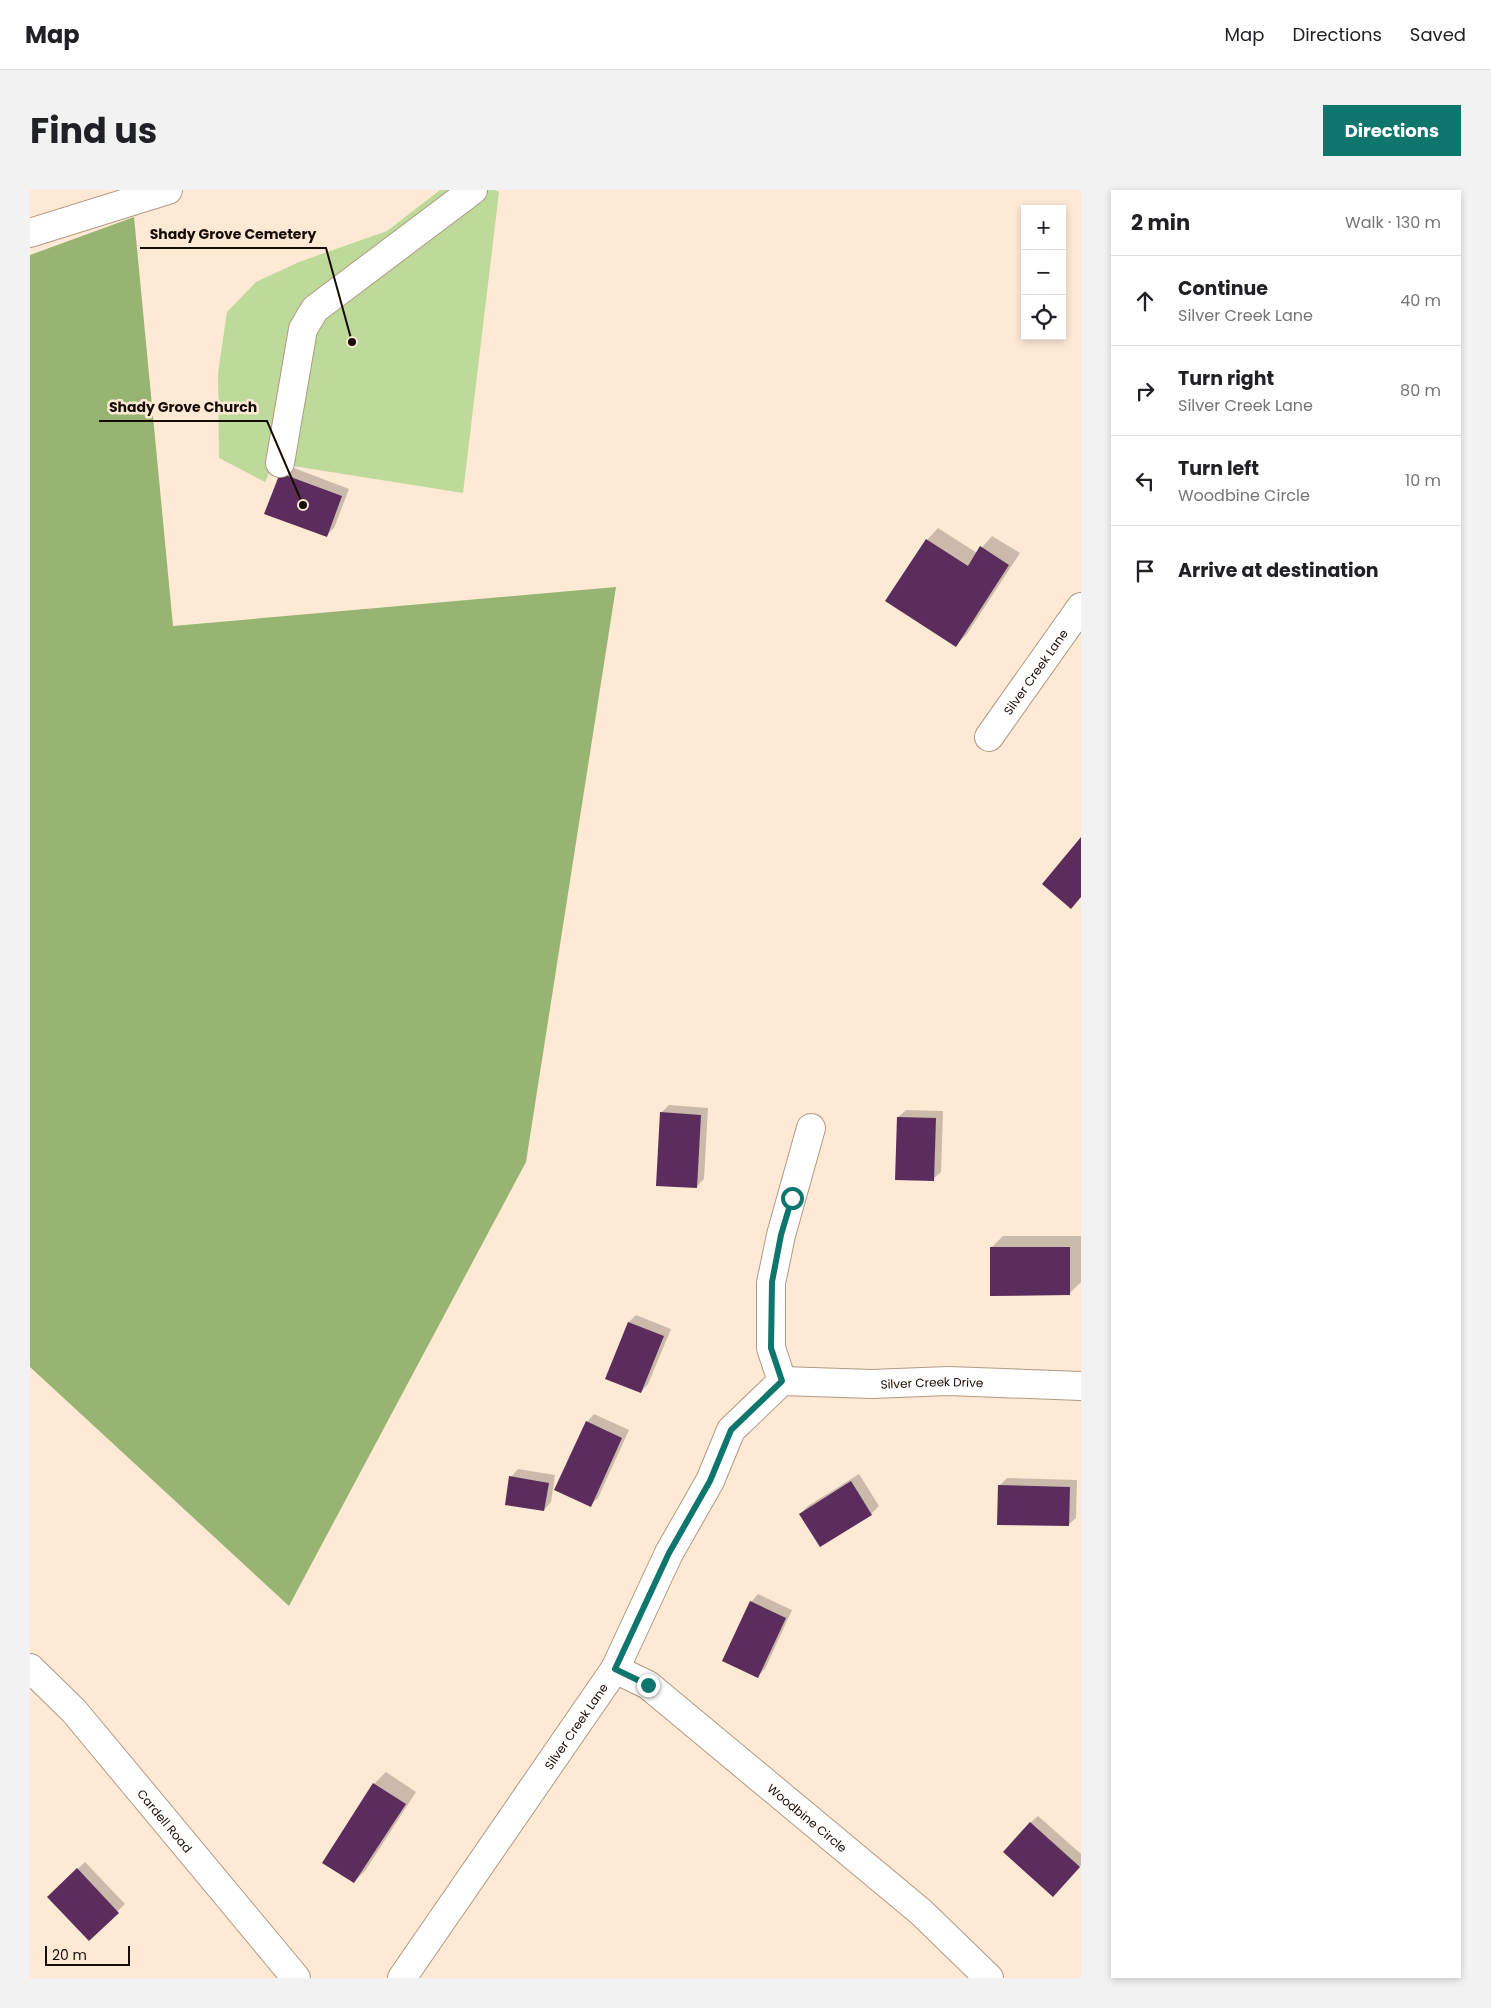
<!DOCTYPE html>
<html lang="en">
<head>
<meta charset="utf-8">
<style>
	body { margin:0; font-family:Poppins,sans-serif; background:#f2f2f2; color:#202124 }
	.controls { position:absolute; right:15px; top:15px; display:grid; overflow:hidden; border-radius:0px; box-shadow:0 2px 8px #0003 }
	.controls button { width:45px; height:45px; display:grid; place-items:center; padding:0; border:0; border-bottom:1px solid #e0e0e0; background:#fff; color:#202124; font:25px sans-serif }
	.scale { position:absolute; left:15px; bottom:12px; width:85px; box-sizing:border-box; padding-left:5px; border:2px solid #160d06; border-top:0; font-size:14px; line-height:18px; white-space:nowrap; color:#160d06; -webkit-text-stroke:4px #fee9d5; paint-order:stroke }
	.stop { position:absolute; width:15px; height:15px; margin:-11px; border:4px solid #0f766e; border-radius:50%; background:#fff }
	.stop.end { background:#0f766e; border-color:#fff; box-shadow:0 1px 5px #0008 }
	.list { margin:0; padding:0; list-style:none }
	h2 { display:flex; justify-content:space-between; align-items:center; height:65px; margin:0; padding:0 20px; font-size:21px }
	h2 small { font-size:16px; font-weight:400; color:#757577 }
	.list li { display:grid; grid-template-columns:32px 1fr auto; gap:15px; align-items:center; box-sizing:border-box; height:90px; padding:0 20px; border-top:1px solid #e0e0e0 }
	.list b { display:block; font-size:19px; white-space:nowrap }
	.list p { margin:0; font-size:16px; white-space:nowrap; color:#757577 }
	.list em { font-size:16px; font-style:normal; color:#757577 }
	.icon { flex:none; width:28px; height:28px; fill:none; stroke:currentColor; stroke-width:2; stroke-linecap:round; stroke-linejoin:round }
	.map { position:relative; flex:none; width:1051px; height:1788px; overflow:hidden; border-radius:0px }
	header { display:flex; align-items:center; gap:30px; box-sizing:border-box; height:70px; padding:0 25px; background:#fff; border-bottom:1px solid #e0e0e0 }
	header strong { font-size:24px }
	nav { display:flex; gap:28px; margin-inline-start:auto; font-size:18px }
	.intro { display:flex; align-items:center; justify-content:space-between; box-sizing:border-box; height:120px; padding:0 30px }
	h1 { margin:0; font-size:35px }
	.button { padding:12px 22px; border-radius:0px; background:#0f766e; color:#fff; font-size:18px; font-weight:700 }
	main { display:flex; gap:30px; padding:0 30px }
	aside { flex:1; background:#fff; border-radius:0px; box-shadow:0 2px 8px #0003 }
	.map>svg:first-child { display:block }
	.green { fill:#beda9b }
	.forest { fill:#97b473 }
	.shadow { fill:#0003 }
	.building { fill:#5a2d5c }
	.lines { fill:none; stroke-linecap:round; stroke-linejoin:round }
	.minor-casing { stroke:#b19982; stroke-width:30 }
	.minor { stroke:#fff; stroke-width:28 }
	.route { stroke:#0f766e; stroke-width:6 }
	.labels { text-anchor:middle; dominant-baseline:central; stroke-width:5; stroke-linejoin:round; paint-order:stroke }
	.street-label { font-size:12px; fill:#160d06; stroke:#fee9d5 }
	.leader { fill:none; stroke:#160d06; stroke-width:2 }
	.callout-dot { fill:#160d06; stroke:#fee9d5; stroke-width:2 }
	.callout-label { font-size:14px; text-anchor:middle; font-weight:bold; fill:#160d06; stroke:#fee9d5; stroke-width:5; stroke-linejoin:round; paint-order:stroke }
</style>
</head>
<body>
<header>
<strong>Map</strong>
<nav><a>Map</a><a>Directions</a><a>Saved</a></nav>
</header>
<div class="intro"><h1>Find us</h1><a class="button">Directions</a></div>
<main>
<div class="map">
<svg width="1051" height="1788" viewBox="0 0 1051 1788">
	<rect width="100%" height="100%" fill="#fee9d5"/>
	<!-- green -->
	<polygon class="green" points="410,0 465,0 469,2 433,303 244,273 235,292 189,268 188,183 197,122 226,92 269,72 357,41"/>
	<!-- forest -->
	<polygon class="forest" points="104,27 143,436 586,397 496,972 259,1416 0,1177 0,65"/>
	<!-- shadow -->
	<g class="shadow">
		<polygon points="259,276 319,299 304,338 296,346 236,323"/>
		<polygon points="908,338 947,363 962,346 990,363 937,444 926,455 897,350"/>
		<polygon points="639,915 678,918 674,989 666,997 631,923"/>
		<polygon points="876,920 913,921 911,982 903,989 868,927"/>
		<polygon points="973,1046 1051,1046 1051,1092 1040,1103 961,1058"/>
		<polygon points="606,1125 641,1139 618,1194 611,1202 576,1188 599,1132"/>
		<polygon points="564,1224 599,1240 568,1308 560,1315 557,1232"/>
		<polygon points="488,1279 525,1285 521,1312 514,1320 481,1287"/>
		<polygon points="829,1284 849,1316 841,1324 770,1324 778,1316"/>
		<polygon points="977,1288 1047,1290 1046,1328 1038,1335 969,1296"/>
		<polygon points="728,1404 762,1420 735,1479 727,1486 721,1412"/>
		<polygon points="356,1582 386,1602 335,1681 324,1692 293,1673 344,1594"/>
		<polygon points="1008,1626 1051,1664 1051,1675 1030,1698 1000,1633"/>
		<polygon points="55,1672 95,1714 59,1749 26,1699"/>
	</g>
	<!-- building -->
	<g class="building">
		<polygon points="250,283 312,306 297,347 234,324"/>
		<polygon points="896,349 938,376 950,356 979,375 926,457 855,411"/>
		<polygon points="1051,647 1051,707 1041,719 1012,694"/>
		<polygon points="630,922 671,925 667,998 626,996"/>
		<polygon points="867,927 906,928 904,991 865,990"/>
		<polygon points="960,1057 1040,1057 1040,1105 960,1106"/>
		<polygon points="598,1132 634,1146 611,1203 575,1189"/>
		<polygon points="556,1231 592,1248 561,1317 524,1300"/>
		<polygon points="479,1286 519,1293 514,1321 475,1315"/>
		<polygon points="821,1291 842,1325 790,1357 769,1324"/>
		<polygon points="968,1295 1040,1297 1039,1336 967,1335"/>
		<polygon points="720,1411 756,1428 728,1488 692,1471"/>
		<polygon points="343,1593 376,1614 324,1693 292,1673"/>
		<polygon points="1000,1632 1050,1677 1023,1707 973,1662"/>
		<polygon points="47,1678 89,1723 59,1751 17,1707"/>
	</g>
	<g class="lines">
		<!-- minor casing -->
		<g class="minor-casing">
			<g id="minor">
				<polyline points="0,43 138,0"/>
				<polyline points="250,273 273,139 285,119 443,0"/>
				<path id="s1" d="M959,547L1051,417"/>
				<path id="s2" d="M752,1191L842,1194L918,1191L1051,1196"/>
				<path id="s3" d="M0,1478L44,1521L266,1788"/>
				<path id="s4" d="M585,1479L618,1495L891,1722L959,1788"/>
				<path id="s5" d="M372,1788L585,1479L639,1363L680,1291L701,1240L752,1191L741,1158V1093L751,1045L781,938"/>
			</g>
		</g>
		<!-- minor -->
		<use href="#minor" class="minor"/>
	</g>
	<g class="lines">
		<!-- route -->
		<polyline class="route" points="618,1495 585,1479 639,1363 680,1291 701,1240 752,1191 741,1158 742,1092 751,1045 762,1008"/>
	</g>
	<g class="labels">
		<!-- street labels -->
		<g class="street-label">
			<text stroke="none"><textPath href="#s1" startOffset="80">Silver Creek Lane</textPath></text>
			<text stroke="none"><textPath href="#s2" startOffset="150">Silver Creek Drive</textPath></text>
			<text stroke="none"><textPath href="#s5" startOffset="306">Silver Creek Lane</textPath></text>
			<text stroke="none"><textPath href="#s4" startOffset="244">Woodbine Circle</textPath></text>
			<text stroke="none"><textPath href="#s3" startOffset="204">Cardell Road</textPath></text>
		</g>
	</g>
	<!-- callouts -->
	<path class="leader" d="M322 152L296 58H110M273 315L237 231H69"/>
	<g class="callout-dot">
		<circle cx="322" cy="152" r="5"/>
		<circle cx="273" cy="315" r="5"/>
	</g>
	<g class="callout-label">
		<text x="203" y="49">Shady Grove Cemetery</text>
		<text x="153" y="222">Shady Grove Church</text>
	</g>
</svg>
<div class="controls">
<button>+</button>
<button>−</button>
<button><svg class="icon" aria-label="locate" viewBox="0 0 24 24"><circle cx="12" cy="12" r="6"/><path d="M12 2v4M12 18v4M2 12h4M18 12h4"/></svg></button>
</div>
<div class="scale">20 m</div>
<div class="stop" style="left:762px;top:1008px"></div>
<div class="stop end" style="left:618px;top:1495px"></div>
</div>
<aside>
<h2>2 min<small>Walk · 130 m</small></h2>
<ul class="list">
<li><svg class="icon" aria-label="ahead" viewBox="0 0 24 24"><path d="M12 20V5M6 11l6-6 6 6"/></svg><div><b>Continue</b><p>Silver Creek Lane</p></div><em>40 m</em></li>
<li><svg class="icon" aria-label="right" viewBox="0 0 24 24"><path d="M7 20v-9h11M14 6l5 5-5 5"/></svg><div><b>Turn right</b><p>Silver Creek Lane</p></div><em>80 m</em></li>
<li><svg class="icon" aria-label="left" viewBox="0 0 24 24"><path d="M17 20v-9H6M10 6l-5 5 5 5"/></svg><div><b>Turn left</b><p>Woodbine Circle</p></div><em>10 m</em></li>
<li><svg class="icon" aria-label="arrive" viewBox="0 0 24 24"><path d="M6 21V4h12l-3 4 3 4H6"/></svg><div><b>Arrive at destination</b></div></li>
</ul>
</aside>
</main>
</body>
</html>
